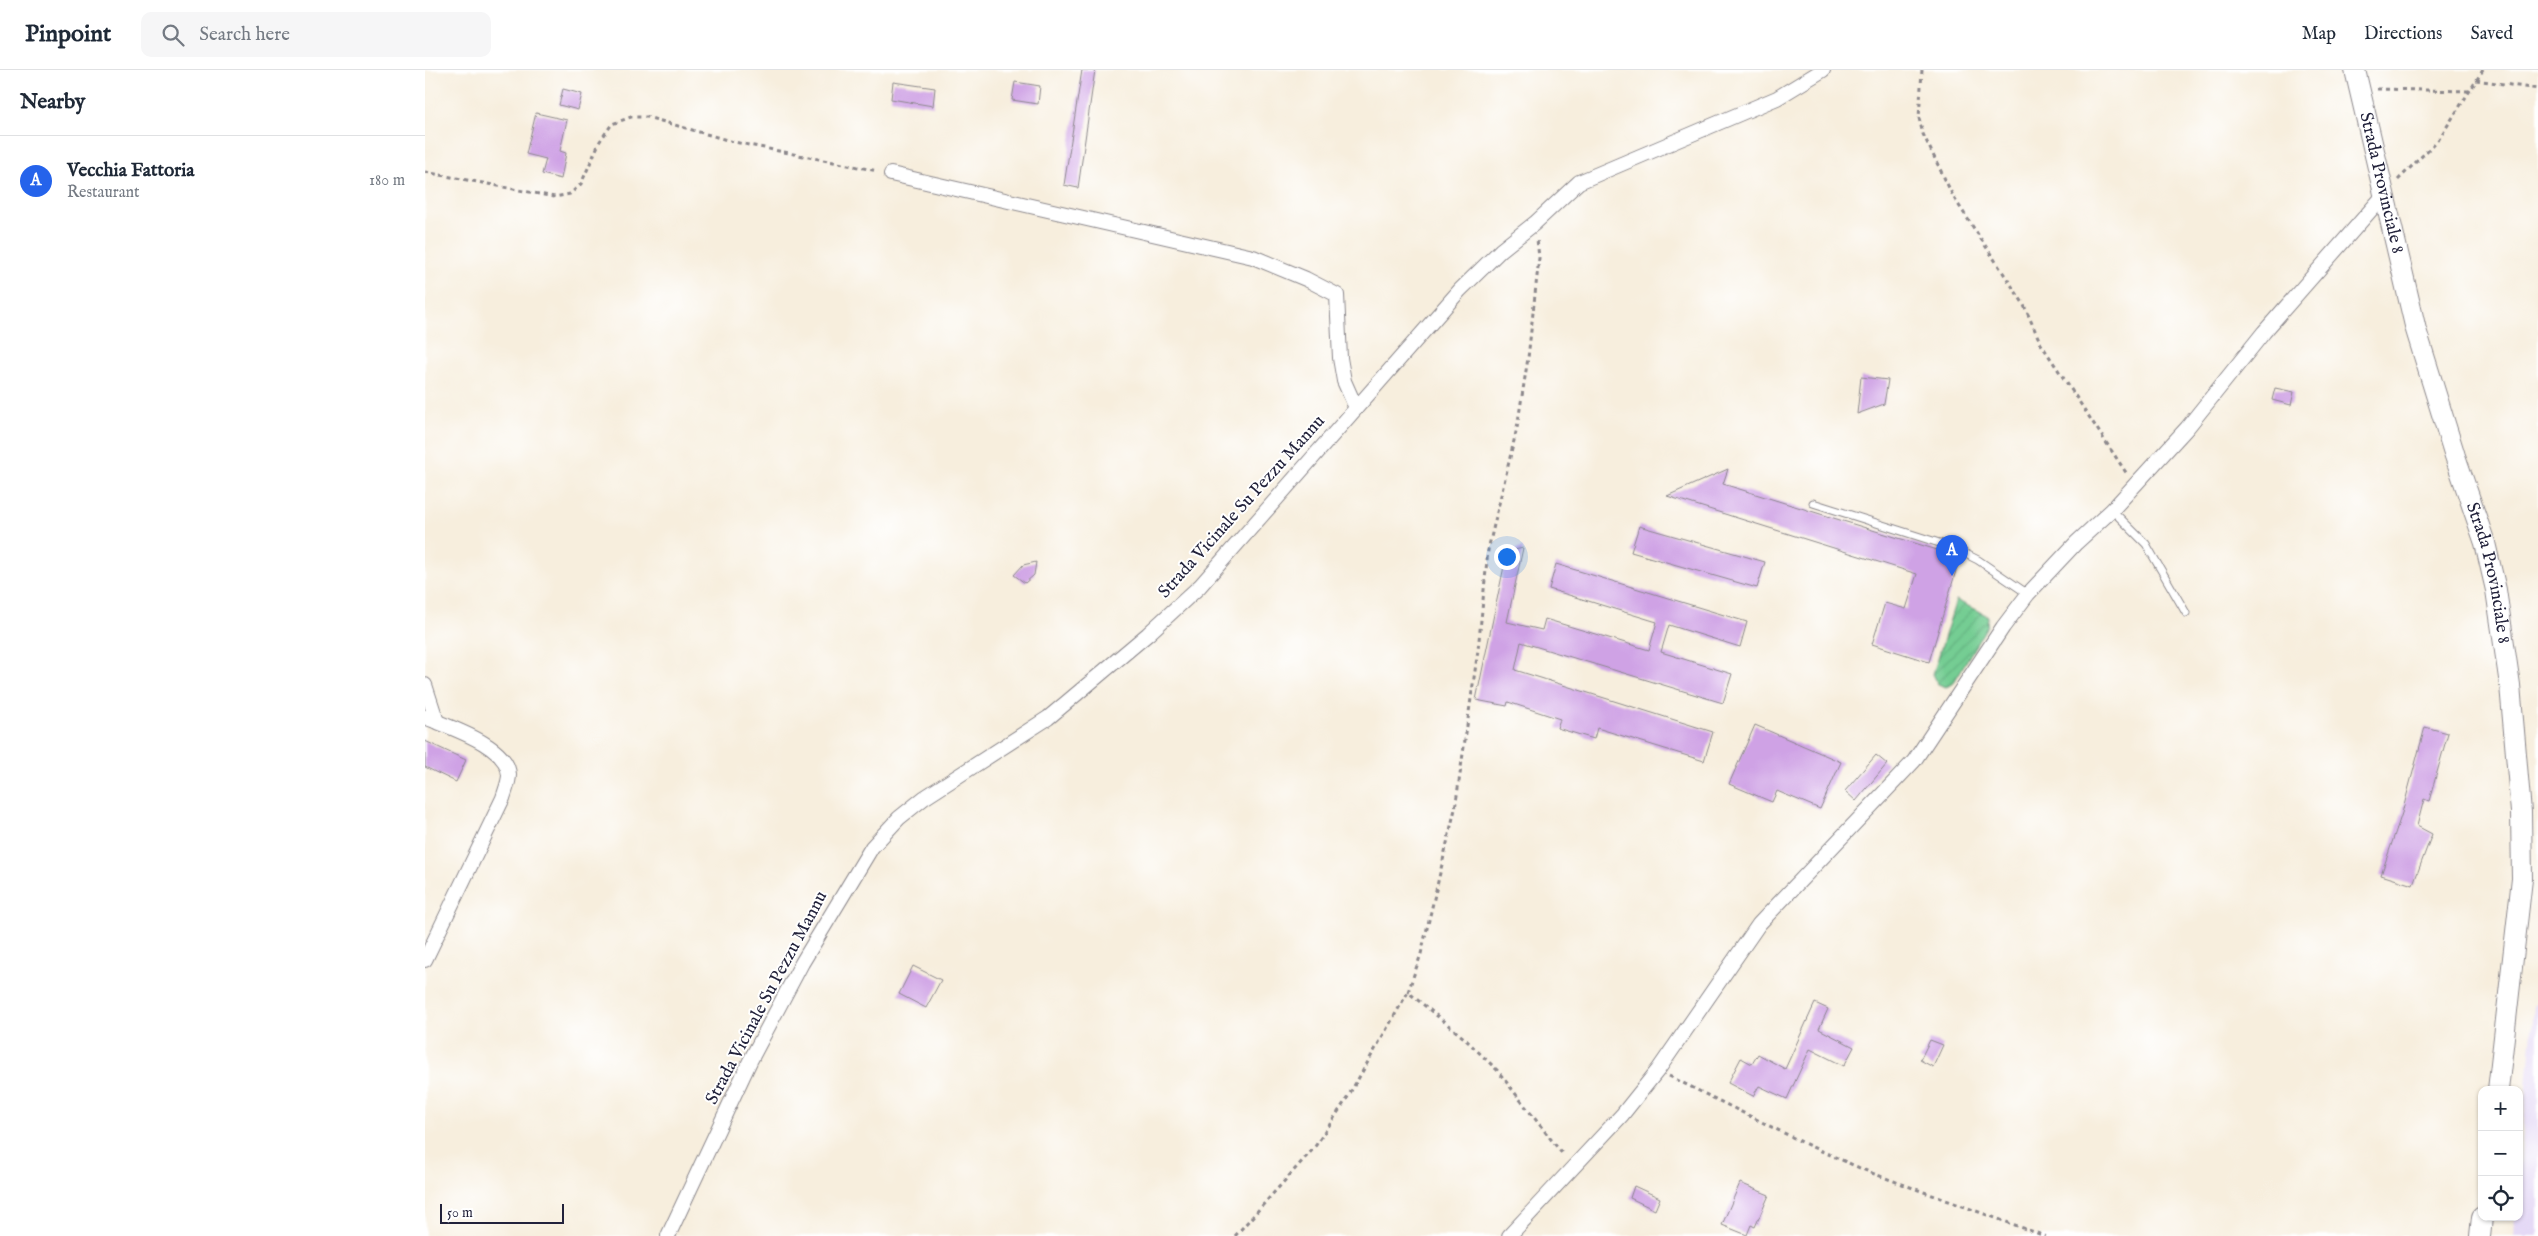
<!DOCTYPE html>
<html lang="en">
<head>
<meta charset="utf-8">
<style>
	body { margin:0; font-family:"IM FELL English",serif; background:#f6f6f7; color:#1f2937 }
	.controls { position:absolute; right:15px; bottom:15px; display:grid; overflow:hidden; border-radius:10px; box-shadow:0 1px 4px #0004 }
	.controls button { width:45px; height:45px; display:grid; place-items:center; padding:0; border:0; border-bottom:1px solid #e0e1e3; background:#fff; color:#1f2937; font:25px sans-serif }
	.scale { position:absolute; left:15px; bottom:12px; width:124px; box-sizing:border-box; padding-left:5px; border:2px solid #22223b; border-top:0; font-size:14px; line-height:18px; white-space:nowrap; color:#22223b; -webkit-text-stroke:4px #fff; paint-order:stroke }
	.you { position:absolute; left:1081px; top:486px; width:18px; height:18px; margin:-12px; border:4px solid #fff; border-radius:50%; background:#1a73e8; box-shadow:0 0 0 8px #1a73e833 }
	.badge { display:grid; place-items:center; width:32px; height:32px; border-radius:50%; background:#2563eb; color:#fff; font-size:16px; font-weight:700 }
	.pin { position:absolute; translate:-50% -41px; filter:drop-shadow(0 1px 2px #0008) }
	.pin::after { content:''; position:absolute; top:26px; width:18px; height:15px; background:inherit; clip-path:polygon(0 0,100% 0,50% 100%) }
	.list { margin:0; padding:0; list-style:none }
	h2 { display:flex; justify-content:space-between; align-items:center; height:65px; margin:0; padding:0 20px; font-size:21px }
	h2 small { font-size:16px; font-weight:400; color:#747a83 }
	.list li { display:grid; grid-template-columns:32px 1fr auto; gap:15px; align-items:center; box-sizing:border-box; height:90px; padding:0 20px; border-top:1px solid #e0e1e3 }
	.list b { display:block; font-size:19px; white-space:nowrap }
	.list p { margin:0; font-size:16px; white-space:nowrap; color:#747a83 }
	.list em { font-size:16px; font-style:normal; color:#747a83 }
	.icon { flex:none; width:28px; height:28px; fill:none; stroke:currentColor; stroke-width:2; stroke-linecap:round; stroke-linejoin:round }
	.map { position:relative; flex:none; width:2113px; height:1166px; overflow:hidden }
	header { display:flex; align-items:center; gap:30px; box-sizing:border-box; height:70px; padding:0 25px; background:#fff; border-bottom:1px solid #e0e1e3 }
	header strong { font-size:24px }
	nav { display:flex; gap:28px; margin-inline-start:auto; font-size:18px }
	.search { width:350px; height:45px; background:#f6f6f7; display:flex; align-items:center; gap:12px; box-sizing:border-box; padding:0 18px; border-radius:10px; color:#747a83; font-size:19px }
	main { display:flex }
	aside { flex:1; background:#fff }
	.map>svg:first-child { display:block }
	.built { fill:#e1d4f4 }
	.garden { fill:url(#garden-furrows); stroke:#4b7867 }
	.building { fill:#cfa2e5 }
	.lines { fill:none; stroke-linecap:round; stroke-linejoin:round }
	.lane-casing { stroke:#8c888c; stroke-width:9 }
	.street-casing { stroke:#8c888c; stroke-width:16 }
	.secondary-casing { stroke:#8c888c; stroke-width:22 }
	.path { stroke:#8c888c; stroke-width:3; stroke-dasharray:4 4; stroke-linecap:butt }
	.lane { stroke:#fff; stroke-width:7 }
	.street { stroke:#fff; stroke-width:14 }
	.secondary { stroke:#fff; stroke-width:20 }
	.labels { text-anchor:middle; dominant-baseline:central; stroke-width:4; stroke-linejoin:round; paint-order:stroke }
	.street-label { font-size:18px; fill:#22223b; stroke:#fff }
</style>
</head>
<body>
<header>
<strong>Pinpoint</strong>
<div class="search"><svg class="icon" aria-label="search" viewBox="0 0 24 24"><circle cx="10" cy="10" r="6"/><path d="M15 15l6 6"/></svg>Search here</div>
<nav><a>Map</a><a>Directions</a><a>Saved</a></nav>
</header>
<main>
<aside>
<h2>Nearby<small></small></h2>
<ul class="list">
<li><span class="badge">A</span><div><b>Vecchia Fattoria</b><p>Restaurant</p></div><em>180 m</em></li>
</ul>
</aside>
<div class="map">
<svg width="2113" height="1166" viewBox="0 0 2113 1166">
	<defs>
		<pattern id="garden-furrows" width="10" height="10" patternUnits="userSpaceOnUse" patternTransform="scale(1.25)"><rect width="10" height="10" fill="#74cd93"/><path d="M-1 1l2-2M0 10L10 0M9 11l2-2" fill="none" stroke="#64b080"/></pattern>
	</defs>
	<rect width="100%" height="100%" fill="#fff"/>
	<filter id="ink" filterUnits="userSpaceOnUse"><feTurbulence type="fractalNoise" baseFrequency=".02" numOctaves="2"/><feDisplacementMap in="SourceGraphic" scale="10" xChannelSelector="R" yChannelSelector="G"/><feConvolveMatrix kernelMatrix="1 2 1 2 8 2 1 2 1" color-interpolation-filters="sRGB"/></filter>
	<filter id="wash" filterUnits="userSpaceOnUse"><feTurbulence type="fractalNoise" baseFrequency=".0096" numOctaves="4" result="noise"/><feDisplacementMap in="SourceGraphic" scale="20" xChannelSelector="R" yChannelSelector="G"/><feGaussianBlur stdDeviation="1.12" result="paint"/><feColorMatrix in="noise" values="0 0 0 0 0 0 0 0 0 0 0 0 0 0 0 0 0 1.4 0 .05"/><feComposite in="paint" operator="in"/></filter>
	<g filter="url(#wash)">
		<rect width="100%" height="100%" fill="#f7eedd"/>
		<!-- built -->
		<polygon class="built" points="2113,933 2113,1166 2089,1166 2091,1147 2094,1147 2094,1109 2109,936"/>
		<!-- garden -->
		<polygon class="garden" points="1531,530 1563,546 1562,556 1528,614 1521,617 1513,614 1508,604"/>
		<g id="blocks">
			<!-- building -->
			<g class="building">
				<polygon points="657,0 670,0 653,118 639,115"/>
				<polygon points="468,12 510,18 508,36 466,29"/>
				<polygon points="590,12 615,16 613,34 587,30"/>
				<polygon points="138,19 157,24 153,40 134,35"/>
				<polygon points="111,43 142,50 135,81 141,83 136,109 117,104 121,89 101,84"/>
				<polygon points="1436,307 1463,310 1459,334 1432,344"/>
				<polygon points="1850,318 1869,322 1866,335 1847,330"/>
				<polygon points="1303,399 1298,414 1535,487 1504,592 1447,574 1460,533 1481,539 1492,504 1242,426"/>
				<polygon points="1214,456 1340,492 1332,518 1206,482"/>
				<polygon points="1098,478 1082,552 1117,560 1120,549 1224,580 1232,552 1124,519 1131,494 1322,552 1315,577 1244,555 1236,582 1307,604 1298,633 1096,572 1090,600 1288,662 1279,691 1172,658 1169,669 1132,658 1135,649 1083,632 1082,636 1051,630 1082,482"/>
				<polygon points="611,492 609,505 600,513 589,505 598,495"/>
				<polygon points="1330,655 1416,692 1395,739 1352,721 1347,732 1304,714"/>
				<polygon points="2000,657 2023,663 2004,731 1999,729 1992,756 2007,764 1988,815 1956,805 1977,743"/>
				<polygon points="0,671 41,690 31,712 0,697"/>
				<polygon points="1451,685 1462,694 1431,731 1420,721"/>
				<polygon points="488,896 516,910 501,938 474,924"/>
				<polygon points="1390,933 1403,939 1394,959 1429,977 1419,996 1385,979 1362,1029 1334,1016 1328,1026 1303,1013 1316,988 1327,994 1333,984 1360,999"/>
				<polygon points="1505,970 1518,975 1508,997 1495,990"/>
				<polygon points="1315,1113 1344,1125 1330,1157 1326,1155 1322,1165 1297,1155"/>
				<polygon points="1209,1116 1235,1128 1230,1140 1205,1128"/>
			</g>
		</g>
	</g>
	<g filter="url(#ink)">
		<use href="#blocks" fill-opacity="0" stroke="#8c888c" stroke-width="1"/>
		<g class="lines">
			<!-- lane casing -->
			<g class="lane-casing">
				<g id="lane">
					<polyline points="1388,433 1527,477 1553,490 1603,524"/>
					<polyline points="1687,440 1721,474 1761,543"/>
				</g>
			</g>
			<!-- street casing -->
			<g class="street-casing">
				<g id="street">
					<polyline points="466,104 828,187 881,209 912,225 915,288 919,311 931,338"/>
					<polyline points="0,615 12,652"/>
					<path d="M0,647C23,657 83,675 84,705C84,712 80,721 78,728L0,890"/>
					<polyline points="243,1166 325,991 377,893 447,777 474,748 499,728 623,648 723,564 775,516 1035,220 1076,180 1110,153 1154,112 1352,28 1398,0"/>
					<polyline points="1084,1166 1197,1045 1233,1000 1334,854 1489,691 1578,557 1603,524 1651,473 1687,440 1762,358 1839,262 1959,125"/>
				</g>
			</g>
			<!-- secondary casing -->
			<g class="secondary-casing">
				<g id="secondary">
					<path id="s1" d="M1930,0L1991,260L2030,386L2060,473L2071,520L2085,615L2096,742L2097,809L2073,1020"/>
					<polyline points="2055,1166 2057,1147"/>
				</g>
			</g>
			<!-- path -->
			<g class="path">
				<polyline points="1497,0 1494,48 1498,64 1529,128 1598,233 1616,274 1702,404"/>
				<polyline points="2051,10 2113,19"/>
				<polyline points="1952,19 2045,21"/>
				<polyline points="0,102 130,127 145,124 156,114 175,71 187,54 206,47 222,47 309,72 453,101"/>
				<polyline points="1973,110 2014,69 2058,0"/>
				<polyline points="983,922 996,884 1030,739 1053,580 1063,480 1092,358 1103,288 1114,188 1112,169"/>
				<polyline points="1244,1006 1385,1076 1444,1102 1620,1166"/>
				<polyline points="810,1166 889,1078 921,1030 983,922 1039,968 1072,1000 1139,1086"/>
			</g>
			<!-- lane -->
			<use href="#lane" class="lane"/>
			<!-- street -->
			<use href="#street" class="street"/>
			<!-- secondary -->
			<use href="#secondary" class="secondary"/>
		</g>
	</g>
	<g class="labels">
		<!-- street labels -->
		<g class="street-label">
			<text stroke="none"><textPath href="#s1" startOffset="116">Strada Provinciale 8</textPath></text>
			<text transform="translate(817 437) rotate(-48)">Strada Vicinale Su Pezzu Mannu</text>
			<text stroke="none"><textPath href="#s1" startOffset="521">Strada Provinciale 8</textPath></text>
			<text transform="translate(342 928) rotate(-62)">Strada Vicinale Su Pezzu Mannu</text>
		</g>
	</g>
</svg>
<div class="controls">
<button>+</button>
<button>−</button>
<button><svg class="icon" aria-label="locate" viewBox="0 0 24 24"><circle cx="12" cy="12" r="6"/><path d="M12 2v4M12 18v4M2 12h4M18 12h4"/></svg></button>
</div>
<div class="scale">50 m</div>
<div class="you"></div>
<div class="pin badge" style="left:1527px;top:506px">A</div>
</div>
</main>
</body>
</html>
